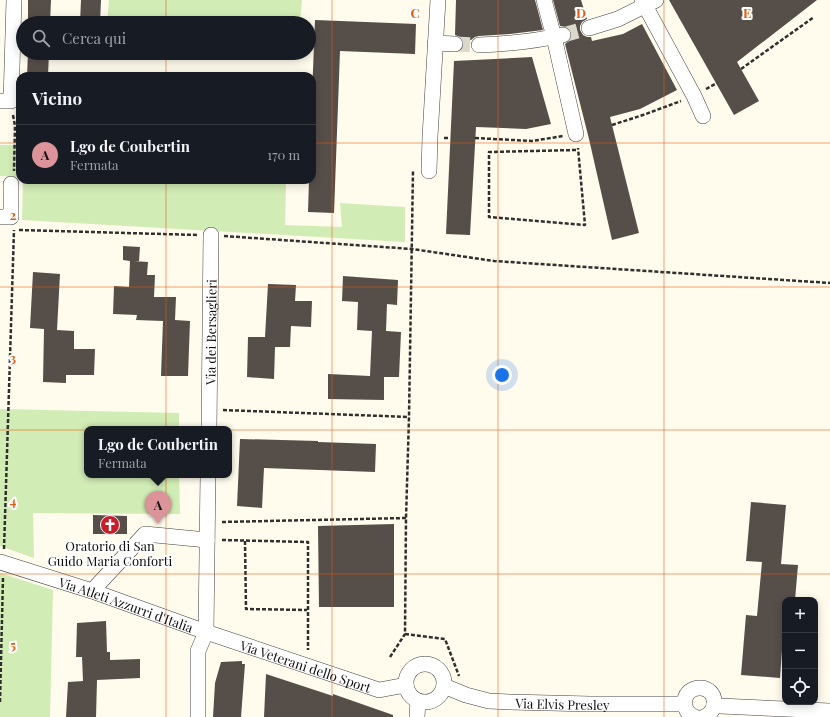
<!DOCTYPE html>
<html lang="it">
<head>
<meta charset="utf-8">
<style>
	body { margin:0; font-family:"Playfair Display",serif; background:#242831; color:#f1f3f6 }
	.controls { position:absolute; right:12px; bottom:12px; display:grid; overflow:hidden; border-radius:8px; box-shadow:0 2px 10px #0003 }
	.controls button { width:36px; height:36px; display:grid; place-items:center; padding:0; border:0; border-bottom:1px solid #363941; background:#171b24; color:#f1f3f6; font:20px sans-serif }
	.you { position:absolute; left:502px; top:375px; width:14px; height:14px; margin:-10px; border:3px solid #fff; border-radius:50%; background:#1a73e8; box-shadow:0 0 0 6px #1a73e833 }
	.badge { display:grid; place-items:center; width:26px; height:26px; border-radius:50%; background:#dd939a; color:#111; font-size:13px; font-weight:700 }
	.pin { position:absolute; translate:-50% -33px; filter:drop-shadow(0 1px 2px #0008) }
	.pin::after { content:''; position:absolute; top:21px; width:14px; height:12px; background:inherit; clip-path:polygon(0 0,100% 0,50% 100%) }
	.popup { position:absolute; left:84px; top:426px; width:148px; height:52px; box-sizing:border-box; display:grid; place-content:center; border-radius:8px; background:#171b24; filter:drop-shadow(0 1px 3px #0005); font-size:13px; white-space:nowrap; color:#9ea1a6 }
	.popup b { font-size:15px; color:#f1f3f6 }
	.popup::after { content:''; position:absolute; left:50%; top:100%; margin-left:-8px; border:8px solid transparent; border-top-color:#171b24 }
	.list { margin:0; padding:0; list-style:none }
	h2 { display:flex; justify-content:space-between; align-items:center; height:52px; margin:0; padding:0 16px; font-size:17px }
	h2 small { font-size:13px; font-weight:400; color:#9ea1a6 }
	.list li { display:grid; grid-template-columns:26px 1fr auto; gap:12px; align-items:center; box-sizing:border-box; height:60px; padding:0 16px; border-top:1px solid #363941 }
	.list b { display:block; font-size:15px; white-space:nowrap }
	.list p { margin:0; font-size:13px; white-space:nowrap; color:#9ea1a6 }
	.list em { font-size:13px; font-style:normal; color:#9ea1a6 }
	.icon { flex:none; width:22px; height:22px; fill:none; stroke:currentColor; stroke-width:2; stroke-linecap:round; stroke-linejoin:round }
	.map { position:relative; flex:none; width:830px; height:717px; overflow:hidden }
	.search { position:absolute; background:#171b24; box-shadow:0 2px 10px #0003; left:16px; top:16px; width:300px; height:44px; display:flex; align-items:center; gap:10px; box-sizing:border-box; padding:0 14px; border-radius:22px; color:#9ea1a6; font-size:15px }
	.panel { position:absolute; background:#171b24; box-shadow:0 2px 10px #0003; left:16px; top:72px; width:300px; height:112px; border-radius:12px }
	.map>svg:first-child { display:block }
	.green { fill:#d2ecb5 }
	.building { fill:#564e49 }
	.lines { fill:none; stroke-linecap:round; stroke-linejoin:round }
	.minor-tunnel { stroke:#dbd7cb; stroke-width:15; stroke-dasharray:15 8; stroke-linecap:butt }
	.minor-casing { stroke:#404040; stroke-width:16 }
	.path { stroke:#2f2f2f; stroke-width:2.5; stroke-dasharray:4 2; stroke-linecap:butt }
	.minor { stroke:#fff; stroke-width:15 }
	.grid { fill:none; stroke:#e8590c; stroke-width:1; stroke-opacity:0.55 }
	.labels { text-anchor:middle; dominant-baseline:central; stroke-width:4; stroke-linejoin:round; paint-order:stroke }
	.street-label { font-size:13px; fill:#0d0d0d; stroke:#fff }
	.poi-label { font-size:13px; fill:#0d0d0d; stroke:#fff }
	.grid-label { font-size:13px; text-anchor:middle; font-weight:bold; fill:#e8590c; stroke:#fff; stroke-width:4; stroke-linejoin:round; paint-order:stroke }
</style>
</head>
<body>
<div class="map">
<svg width="830" height="717" viewBox="0 0 830 717">
	<rect width="100%" height="100%" fill="#fffbed"/>
	<!-- green -->
	<g class="green">
		<polygon points="109,0 302,0 300,23 107,23"/>
		<polygon points="106,53 298,53 298,57"/>
		<polygon points="19,128 20,128 20,177 0,176 0,145 18,145"/>
		<polygon points="23,180 286,180 285,225 342,227 340,203 405,207 405,242 22,220"/>
		<polygon points="0,409 179,413 179,429 87,429 87,475 179,475 180,514 33,513 34,558 0,546"/>
		<polygon points="0,573 53,590 50,717 0,717"/>
	</g>
	<!-- building -->
	<g class="building">
		<polygon points="28,0 51,0 50,23 28,23"/>
		<polygon points="81,0 101,0 100,23 80,23"/>
		<polygon points="456,0 535,0 543,30 510,34 479,36 475,37 471,40 463,41 460,37 455,35"/>
		<polygon points="553,0 581,0 587,19 582,22 580,26 580,30 583,35 587,37 591,37 592,41 623,34 642,24 677,90 640,109 610,117 639,233 612,240 589,139 565,44 569,41 571,38 572,33 569,29 566,27 560,26"/>
		<polygon points="669,0 817,0 737,62 759,101 734,115"/>
		<polygon points="315,20 416,24 415,54 340,51 334,213 308,212 309,180 312,180 312,95"/>
		<polygon points="28,53 49,53 48,76 27,76"/>
		<polygon points="532,57 551,124 526,129 476,127 470,235 446,234 454,61"/>
		<polygon points="123,246 140,247 139,261 134,261 148,262 147,275 155,275 154,297 176,297 175,320 190,321 188,376 161,376 163,321 136,320 137,315 113,314 114,286 129,287 130,261 123,260"/>
		<polygon points="33,272 60,274 57,330 74,331 74,349 95,349 94,375 66,375 66,383 43,382 44,329 30,328"/>
		<polygon points="343,276 398,280 397,305 387,304 386,331 401,332 399,377 384,377 384,400 328,399 328,374 370,376 372,331 357,330 358,302 342,301"/>
		<polygon points="268,284 296,285 295,301 312,301 311,327 291,326 290,347 275,347 274,379 247,377 248,337 265,337"/>
		<polygon points="240,439 318,441 318,442 376,444 375,472 264,468 262,508 237,506"/>
		<polygon points="751,502 786,505 781,564 798,565 795,600 785,600 785,623 784,623 780,678 741,675 746,615 757,616 762,562 746,561"/>
		<polygon points="93,515 127,516 127,534 93,534"/>
		<polygon points="394,524 394,607 319,607 318,526"/>
		<polygon points="106,621 107,652 110,652 110,660 140,659 140,678 97,680 96,717 66,717 68,682 83,681 82,657 76,657 77,623"/>
		<polygon points="242,661 242,664 245,664 241,717 213,717 215,683 221,662"/>
		<polygon points="266,674 333,696 333,694 393,715 393,717 264,717"/>
	</g>
	<g class="lines">
		<!-- minor-tunnel -->
		<g class="minor-tunnel">
			<polyline points="563,35 589,28"/>
			<polyline points="455,44 479,45"/>
		</g>
		<!-- minor casing -->
		<g class="minor-casing">
			<g id="minor">
				<polyline points="544,0 554,37 576,134"/>
				<polyline points="642,0 694,96 703,116"/>
				<polyline points="589,28 618,19 656,0"/>
				<polyline points="435,43 455,44"/>
				<path d="M479,45C507,44 536,41 563,35"/>
				<polyline points="0,101 11,101 14,0"/>
				<polyline points="429,171 430,137 438,0"/>
				<polyline points="0,217 11,217 11,184"/>
				<path id="s1" d="M209,429L211,235"/>
				<path id="s2" d="M0,562L92,591L206,632L379,690L406,685"/>
				<polyline points="92,591 145,534 207,540"/>
				<circle cx="425" cy="683" r="19"/>
				<path id="s3" d="M444,686L466,695L489,701L510,702L590,704H684"/>
				<polyline points="714,704 720,706 830,711"/>
				<polyline points="198,717 198,651 206,632 208,475"/>
				<polyline points="417,717 418,701"/>
				<path d="M695,717C678,710 683,687 701,688C717,689 719,711 704,717"/>
			</g>
		</g>
		<!-- path -->
		<g class="path">
			<polyline points="741,69 814,17"/>
			<polyline points="706,89 717,83"/>
			<polyline points="13,115 15,126 14,171"/>
			<polyline points="612,125 643,115 681,101"/>
			<polyline points="444,138 450,138"/>
			<polyline points="475,138 532,141 563,136"/>
			<polyline points="576,150 489,152 489,217 585,225 578,148"/>
			<polyline points="19,230 198,235"/>
			<polyline points="224,236 412,249 494,261 830,283"/>
			<polyline points="223,410 409,417"/>
			<polyline points="222,522 406,518"/>
			<polyline points="222,540 308,542 308,650"/>
			<polyline points="245,541 246,609 307,610"/>
			<polyline points="4,549 14,230"/>
			<polyline points="405,634 445,639 459,676"/>
			<polyline points="390,657 405,634 406,518 409,417 413,170"/>
			<polyline points="0,702 3,578"/>
		</g>
		<!-- minor -->
		<use href="#minor" class="minor"/>
	</g>
	<!-- grid -->
	<path class="grid" d="M166,0V23M332,0V717M498,0V717M664,0V717M166,53V76M0,143H20M312,143H830M166,180V717M0,287H830M0,430H830M0,574H830"/>
	<!-- icons -->
	<defs>
		<g id="church-disc" transform="scale(1)"><circle r="9.5" fill="#c51e29" stroke="#fff"/><path d="M-1.2-6h2.4v3.5h3.3v2.4h-3.3V6h-2.4V-.1h-3.3v-2.4h3.3Z" fill="#fff"/></g>
	</defs>
	<g fill-rule="evenodd">
		<use href="#church-disc" x="110" y="525"/>
	</g>
	<g class="labels">
		<!-- street labels -->
		<g class="street-label">
			<text stroke="none"><textPath href="#s1" startOffset="97">Via dei Bersaglieri</textPath></text>
			<text stroke="none"><textPath href="#s2" startOffset="133">Via Atleti Azzurri d'Italia</textPath></text>
			<text stroke="none"><textPath href="#s2" startOffset="323">Via Veterani dello Sport</textPath></text>
			<text stroke="none"><textPath href="#s3" startOffset="121">Via Elvis Presley</textPath></text>
		</g>
		<!-- poi labels -->
		<g class="poi-label">
			<text x="110" y="545">Oratorio di San<tspan x="110" dy="15">Guido Maria Conforti</tspan></text>
		</g>
	</g>
	<g class="grid-label">
		<text x="415" y="18">C</text>
		<text x="581" y="18">D</text>
		<text x="747" y="18">E</text>
		<text x="13" y="220">2</text>
		<text x="13" y="363">3</text>
		<text x="13" y="506">4</text>
		<text x="13" y="650">5</text>
	</g>
</svg>
<div class="controls">
<button>+</button>
<button>−</button>
<button><svg class="icon" aria-label="locate" viewBox="0 0 24 24"><circle cx="12" cy="12" r="6"/><path d="M12 2v4M12 18v4M2 12h4M18 12h4"/></svg></button>
</div>
<div class="you"></div>
<div class="pin badge" style="left:158px;top:524px">A</div>
<div class="popup"><b>Lgo de Coubertin</b>Fermata</div>
<div class="search"><svg class="icon" aria-label="search" viewBox="0 0 24 24"><circle cx="10" cy="10" r="6"/><path d="M15 15l6 6"/></svg>Cerca qui</div>
<section class="panel">
<h2>Vicino<small></small></h2>
<ul class="list">
<li><span class="badge">A</span><div><b>Lgo de Coubertin</b><p>Fermata</p></div><em>170 m</em></li>
</ul>
</section>
</div>
</body>
</html>
